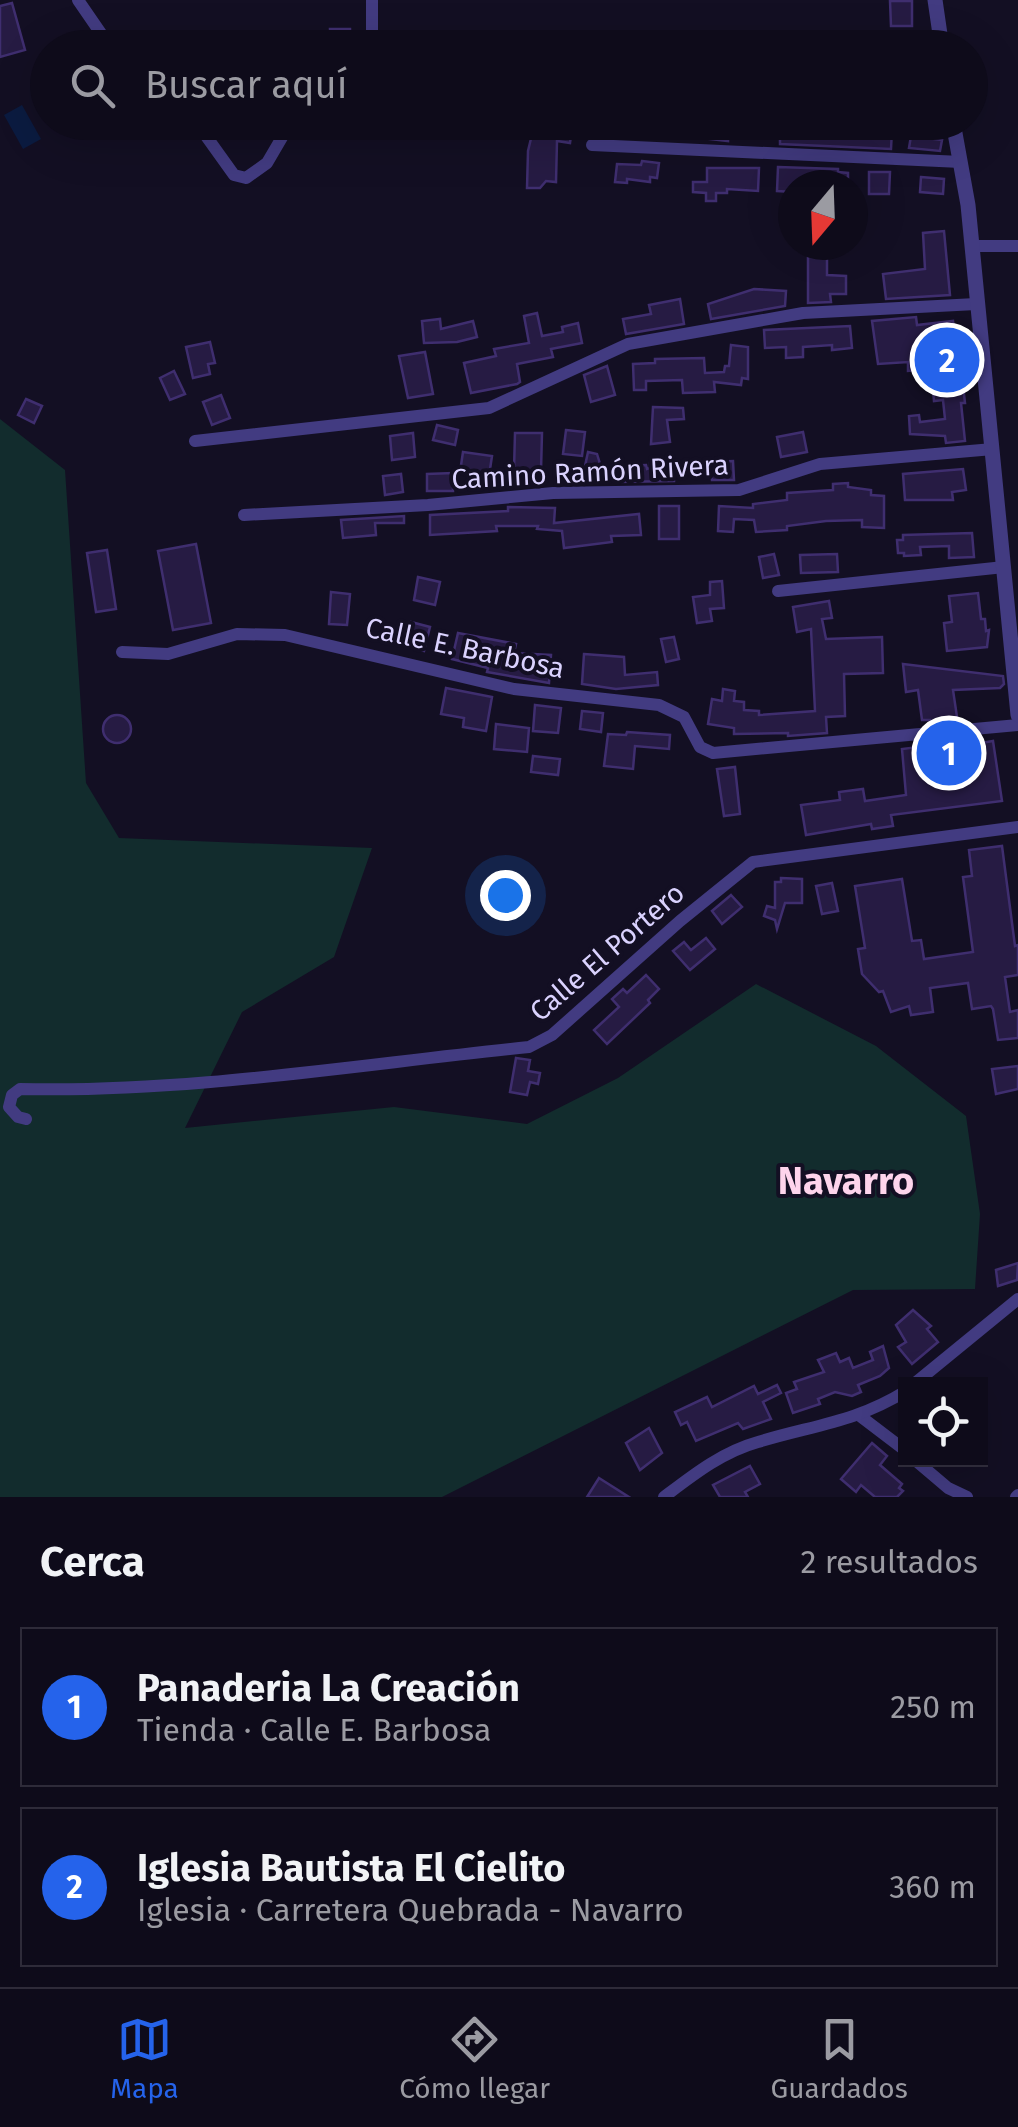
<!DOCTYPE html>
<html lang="es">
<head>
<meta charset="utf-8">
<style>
	body { margin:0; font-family:"Fira Sans",sans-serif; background:#171423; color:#f1f3f6 }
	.controls { position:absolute; right:30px; bottom:30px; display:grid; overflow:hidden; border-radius:0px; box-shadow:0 10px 40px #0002 }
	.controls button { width:90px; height:90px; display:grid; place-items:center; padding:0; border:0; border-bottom:2px solid #2e2b39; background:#0e0b1a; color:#f1f3f6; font:50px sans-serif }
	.compass { position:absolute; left:778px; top:170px; width:90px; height:90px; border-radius:50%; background:#0e0b1a; box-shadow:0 10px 40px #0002; rotate:199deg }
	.you { position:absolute; left:505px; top:895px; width:35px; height:35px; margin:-25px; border:8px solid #fff; border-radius:50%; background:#1a73e8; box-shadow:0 0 0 15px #1a73e833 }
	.badge { display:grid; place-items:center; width:65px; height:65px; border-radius:50%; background:#2563eb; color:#fff; font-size:32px; font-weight:700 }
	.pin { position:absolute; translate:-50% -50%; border:5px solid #fff; box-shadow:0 2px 10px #0006 }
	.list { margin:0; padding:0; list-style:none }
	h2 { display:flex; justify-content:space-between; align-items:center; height:130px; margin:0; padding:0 40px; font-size:42px }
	h2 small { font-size:32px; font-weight:400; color:#9b9ba2 }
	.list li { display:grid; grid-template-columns:65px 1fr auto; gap:30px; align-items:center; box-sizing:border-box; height:160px; margin:0 20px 20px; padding:0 20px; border:2px solid #2e2b39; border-radius:0px }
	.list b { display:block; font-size:38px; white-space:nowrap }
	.list p { margin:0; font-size:32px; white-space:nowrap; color:#9b9ba2 }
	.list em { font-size:32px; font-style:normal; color:#9b9ba2 }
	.icon { flex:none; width:55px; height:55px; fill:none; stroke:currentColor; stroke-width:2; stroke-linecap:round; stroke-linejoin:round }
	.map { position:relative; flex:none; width:1018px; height:1497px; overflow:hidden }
	.search { position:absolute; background:#0e0b1a; box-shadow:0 10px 40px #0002; left:30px; right:30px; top:30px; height:110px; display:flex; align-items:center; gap:25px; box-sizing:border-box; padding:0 35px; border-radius:55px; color:#9b9ba2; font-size:38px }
	.sheet { height:490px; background:#0e0b1a }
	nav { display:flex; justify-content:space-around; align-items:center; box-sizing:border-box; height:140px; border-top:2px solid #2e2b39; background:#0e0b1a; font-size:28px; color:#9b9ba2 }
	nav a { display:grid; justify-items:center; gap:5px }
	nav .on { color:#2563eb }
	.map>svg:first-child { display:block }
	.green { fill:#122c2d }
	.water { fill:#0b1b40 }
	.building { fill:#261b43; stroke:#3f2e6f; stroke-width:2.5 }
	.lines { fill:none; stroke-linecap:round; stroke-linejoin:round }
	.minor { stroke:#423b81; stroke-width:12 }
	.tertiary { stroke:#423b81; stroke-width:15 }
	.labels { text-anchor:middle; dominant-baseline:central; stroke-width:8; stroke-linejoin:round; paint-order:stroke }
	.street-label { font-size:28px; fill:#dad2fe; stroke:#130f23 }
	.district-label { font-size:38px; font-weight:bold; fill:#fed4ec; stroke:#130f23 }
</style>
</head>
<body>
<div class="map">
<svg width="1018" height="1497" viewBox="0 0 1018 1497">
	<rect width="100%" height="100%" fill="#130f23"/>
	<!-- green -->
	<polygon class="green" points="0,419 65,470 86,783 119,838 372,848 334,957 242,1012 185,1128 394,1107 527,1124 618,1078 756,984 876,1046 966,1116 980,1214 975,1289 853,1290 442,1497 0,1497"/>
	<!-- water -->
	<polygon class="water" points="22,105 41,139 23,149 4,115"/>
	<!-- building -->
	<g class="building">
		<polygon points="890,1 912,1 912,26 891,26"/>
		<polygon points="12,3 25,50 0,57 0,6"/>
		<polygon points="330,29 350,29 350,40 344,41 344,48 331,48"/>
		<polygon points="535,122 573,122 570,143 557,141 556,182 546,181 540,188 527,188 528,151"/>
		<polygon points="695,122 741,122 739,138 728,137 728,141 692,137"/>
		<polygon points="780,122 801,122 801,131 827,132 827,127 892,130 891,149 780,144"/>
		<polygon points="911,136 942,140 940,151 909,148"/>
		<polygon points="642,161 659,163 657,178 650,177 650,182 627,179 627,183 615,182 617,164 641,165"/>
		<polygon points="778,167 838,169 838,172 848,173 848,185 793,185 793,192 777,191"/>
		<polygon points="707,168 759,168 758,191 727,189 727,193 716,193 716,201 706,201 706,193 693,192 693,182 707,182"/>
		<polygon points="869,172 890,172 889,194 869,194"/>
		<polygon points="921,177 944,179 943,194 920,192"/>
		<polygon points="944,231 950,295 886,299 883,274 925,269 923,233"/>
		<polygon points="808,253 827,253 827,275 846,276 846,294 830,294 831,302 808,303"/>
		<polygon points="754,289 786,291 785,306 711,319 708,304"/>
		<polygon points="680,299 684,324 626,334 623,319 651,314 649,305"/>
		<polygon points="537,313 542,336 563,332 562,327 578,323 582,343 551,349 553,357 517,364 520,382 517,384 471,393 464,363 496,356 494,349 529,343 524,316"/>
		<polygon points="916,317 917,325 953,321 956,348 964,344 966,369 961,368 965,403 961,403 965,441 946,443 945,436 910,434 909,416 919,415 920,422 945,419 943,400 934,401 931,369 908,371 908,362 878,364 872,321"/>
		<polygon points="440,319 441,329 473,321 477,337 457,342 424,343 422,321"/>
		<polygon points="850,326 852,348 832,350 832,345 803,347 803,357 786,358 786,347 765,348 764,330"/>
		<polygon points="210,342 215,363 208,364 210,374 193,378 186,347"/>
		<polygon points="731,345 748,347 748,379 742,378 741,385 714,382 715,392 683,393 682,380 646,381 646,390 634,390 633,364 655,363 655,359 704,358 705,373 724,372 725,366 729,366"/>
		<polygon points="425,352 433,394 408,398 399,356"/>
		<polygon points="607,366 615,395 591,402 584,375"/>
		<polygon points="174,371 185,394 170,400 160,378"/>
		<polygon points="221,395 230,418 212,425 203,402"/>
		<polygon points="26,399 42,406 34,423 18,415"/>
		<polygon points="653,407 683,408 684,419 667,420 670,442 651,444"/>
		<polygon points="437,425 458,430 455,445 433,440"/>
		<polygon points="566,430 585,432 582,456 563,454"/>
		<polygon points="803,432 807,452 781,457 777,437"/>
		<polygon points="413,433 415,457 392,460 390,436"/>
		<polygon points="515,433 542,433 541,471 514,470"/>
		<polygon points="463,452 492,456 489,476 460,472"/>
		<polygon points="588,452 597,454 601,467 597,482 582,480"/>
		<polygon points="673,461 674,481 618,482 617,466 646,465 647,469 650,468 650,463"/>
		<polygon points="733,461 734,480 712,480 711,462"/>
		<polygon points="963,469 966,490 952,492 953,500 905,500 903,474"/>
		<polygon points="453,473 453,491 427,491 427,474"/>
		<polygon points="401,474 403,492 385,495 383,476"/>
		<polygon points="848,483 848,487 871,490 871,495 884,496 884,528 862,527 862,520 826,521 787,526 787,530 756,532 754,520 734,519 733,532 718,531 719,506 753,508 753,504 787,500 787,493 833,490 833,484"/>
		<rect x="659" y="506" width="20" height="33"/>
		<polygon points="508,507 555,508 554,523 639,514 641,535 611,536 612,542 564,548 562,531 537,529 538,526 496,526 497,531 430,535 430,515 508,511"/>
		<polygon points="404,516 404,523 375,523 376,535 343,538 341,520"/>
		<polygon points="972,533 974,557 949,558 949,546 920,547 921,555 904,556 904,553 898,553 897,540 903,540 903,535"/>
		<polygon points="196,544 211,623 173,630 158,551"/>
		<polygon points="107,550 116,609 96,612 87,553"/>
		<polygon points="774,554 779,575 763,578 759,557"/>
		<polygon points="837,554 838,572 801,573 800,555"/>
		<polygon points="418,577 440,582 435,605 414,600"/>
		<polygon points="722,581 724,608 710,609 712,621 697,623 693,597 710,595 710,582"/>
		<polygon points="331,592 350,594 347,625 329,624"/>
		<polygon points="978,593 981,619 985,619 986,631 989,630 987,647 947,651 944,623 952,622 949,596"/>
		<polygon points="829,601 832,618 822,619 826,639 882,637 883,673 844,674 845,716 826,717 827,733 788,736 788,733 734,734 734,728 708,724 712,699 722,701 723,689 735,691 734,701 744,702 744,710 759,711 759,715 815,711 811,629 797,632 793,607"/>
		<polygon points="411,622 430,627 424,651 405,646"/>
		<polygon points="458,633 516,644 514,653 551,655 549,683 487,672 488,668 452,659"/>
		<polygon points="674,637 679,659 666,662 661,639"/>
		<polygon points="584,654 624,657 625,675 657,672 658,685 616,689 582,684"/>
		<polygon points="903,664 1003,676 1004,684 1000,688 953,690 957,717 930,723 930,720 922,720 918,690 906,692"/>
		<polygon points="446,688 492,697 486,731 463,727 464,718 441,714"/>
		<polygon points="535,705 561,708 558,733 533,731"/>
		<polygon points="582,711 603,713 601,732 580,729"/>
		<circle cx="117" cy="729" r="14"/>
		<polygon points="496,724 529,728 527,752 494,749"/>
		<polygon points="627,732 670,735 669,749 635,746 633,769 604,766 608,734 626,735"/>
		<polygon points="981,739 981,743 993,741 1002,801 891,815 893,826 872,829 871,824 806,835 801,805 840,800 839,792 863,789 865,801 906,795 902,749"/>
		<polygon points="533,756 560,759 558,775 531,772"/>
		<polygon points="735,767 740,814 724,816 717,769"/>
		<polygon points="1002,846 1015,946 1018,945 1018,975 1005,977 1010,1012 1018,1010 1018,1038 998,1040 993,1009 991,1006 972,1009 968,983 930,988 933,1012 911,1015 909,1006 891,1012 883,991 879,992 862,974 858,949 865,948 855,886 902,879 912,941 921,940 924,959 973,952 963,877 972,876 969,850"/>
		<polygon points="781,878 802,879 802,903 785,903 777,929 775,920 764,916 767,906 775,908 775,882 781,882"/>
		<polygon points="832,883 838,911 822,914 816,886"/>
		<polygon points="731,895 742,907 722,924 712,911"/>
		<polygon points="706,938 715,949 690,970 673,951 684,942 691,950"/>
		<polygon points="646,975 659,989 648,1000 650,1003 607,1044 594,1030 619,1007 612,999 623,989 627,993"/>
		<polygon points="516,1058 530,1060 528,1071 540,1073 538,1084 530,1082 527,1095 510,1092"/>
		<polygon points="1018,1066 1018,1089 996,1094 992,1069"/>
		<polygon points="1018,1263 1017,1280 998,1286 996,1270"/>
		<polygon points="913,1310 931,1326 927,1329 938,1342 912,1364 898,1347 906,1342 896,1325"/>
		<polygon points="883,1346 889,1368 880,1376 858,1385 861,1392 852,1396 835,1392 818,1399 820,1404 793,1413 786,1393 797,1389 794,1382 824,1372 818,1360 836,1353 840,1362 849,1358 853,1368 873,1360 870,1352"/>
		<polygon points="777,1385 781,1393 763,1402 771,1419 743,1429 738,1423 696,1441 687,1422 681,1425 675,1412 707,1397 712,1407 754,1386 758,1394"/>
		<polygon points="649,1428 662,1453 640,1470 626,1443"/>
		<polygon points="872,1443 887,1456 880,1465 902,1484 899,1488 903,1491 897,1497 875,1497 861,1485 856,1492 841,1479"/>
		<polygon points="750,1466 760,1484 745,1492 748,1497 720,1497 713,1485"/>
		<polygon points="599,1478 629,1497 587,1497"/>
	</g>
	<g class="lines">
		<!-- minor -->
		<g class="minor">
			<polyline points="78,0 111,48"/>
			<polyline points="372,48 372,0"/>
			<polyline points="196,122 234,175 246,178 267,163 291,122"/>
			<polyline points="911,122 954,128"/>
			<polyline points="592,145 961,162"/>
			<polyline points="972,246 1018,246"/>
			<polyline points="195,441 489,408 628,344 803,313 976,304"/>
			<polyline points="244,515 428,505 553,493 739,490 820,464 993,449"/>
			<polyline points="778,591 1004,567"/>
			<polyline points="122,652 168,654 237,634 285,635 514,689 659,705 684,717 700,747 713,753 1018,725"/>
			<path d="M26,1119L18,1117L9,1107L12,1095L20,1089C190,1093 360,1064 529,1047L552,1035L680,921L753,862L1018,827"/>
			<polyline points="914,1384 1018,1299"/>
			<polyline points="860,1416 906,1451"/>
			<polyline points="915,1460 948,1488 967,1497"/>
			<path d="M664,1497C693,1475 722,1452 758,1442C813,1425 854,1423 906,1391"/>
			<polyline points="1016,1497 1018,1495"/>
		</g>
		<!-- tertiary -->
		<g class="tertiary">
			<polyline points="935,0 942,48"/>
			<polyline points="953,122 968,205 1018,715"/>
		</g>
	</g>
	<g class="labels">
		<!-- street labels -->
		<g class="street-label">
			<text transform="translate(590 472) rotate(-3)">Camino Ramón Rivera</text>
			<text transform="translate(465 648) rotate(12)">Calle E. Barbosa</text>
			<text transform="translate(607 952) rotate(-41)">Calle El Portero</text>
		</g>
		<!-- district labels -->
		<g class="district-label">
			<text x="846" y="1181">Navarro</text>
		</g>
	</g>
</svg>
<div class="controls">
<button><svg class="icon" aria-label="locate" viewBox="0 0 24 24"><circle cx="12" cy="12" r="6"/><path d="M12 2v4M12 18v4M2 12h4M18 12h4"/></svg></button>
</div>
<svg class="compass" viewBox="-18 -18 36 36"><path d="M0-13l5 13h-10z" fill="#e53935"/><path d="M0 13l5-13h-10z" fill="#9b9ba2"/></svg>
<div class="you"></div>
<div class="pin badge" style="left:949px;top:753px">1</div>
<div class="pin badge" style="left:947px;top:360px">2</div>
<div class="search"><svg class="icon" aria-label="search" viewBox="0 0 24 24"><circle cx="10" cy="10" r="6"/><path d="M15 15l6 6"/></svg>Buscar aquí</div>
</div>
<section class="sheet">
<h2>Cerca<small>2 resultados</small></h2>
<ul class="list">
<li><span class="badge">1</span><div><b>Panaderia La Creación</b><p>Tienda · Calle E. Barbosa</p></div><em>250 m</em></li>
<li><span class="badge">2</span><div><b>Iglesia Bautista El Cielito</b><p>Iglesia · Carretera Quebrada - Navarro</p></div><em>360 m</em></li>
</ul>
</section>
<nav>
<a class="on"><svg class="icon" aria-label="map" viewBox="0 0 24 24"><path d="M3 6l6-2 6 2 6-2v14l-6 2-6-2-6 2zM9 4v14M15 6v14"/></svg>Mapa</a>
<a><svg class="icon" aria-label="directions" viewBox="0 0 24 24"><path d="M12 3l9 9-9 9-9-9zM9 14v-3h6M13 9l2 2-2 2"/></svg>Cómo llegar</a>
<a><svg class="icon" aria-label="saved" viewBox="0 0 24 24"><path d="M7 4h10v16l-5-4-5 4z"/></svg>Guardados</a>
</nav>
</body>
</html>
